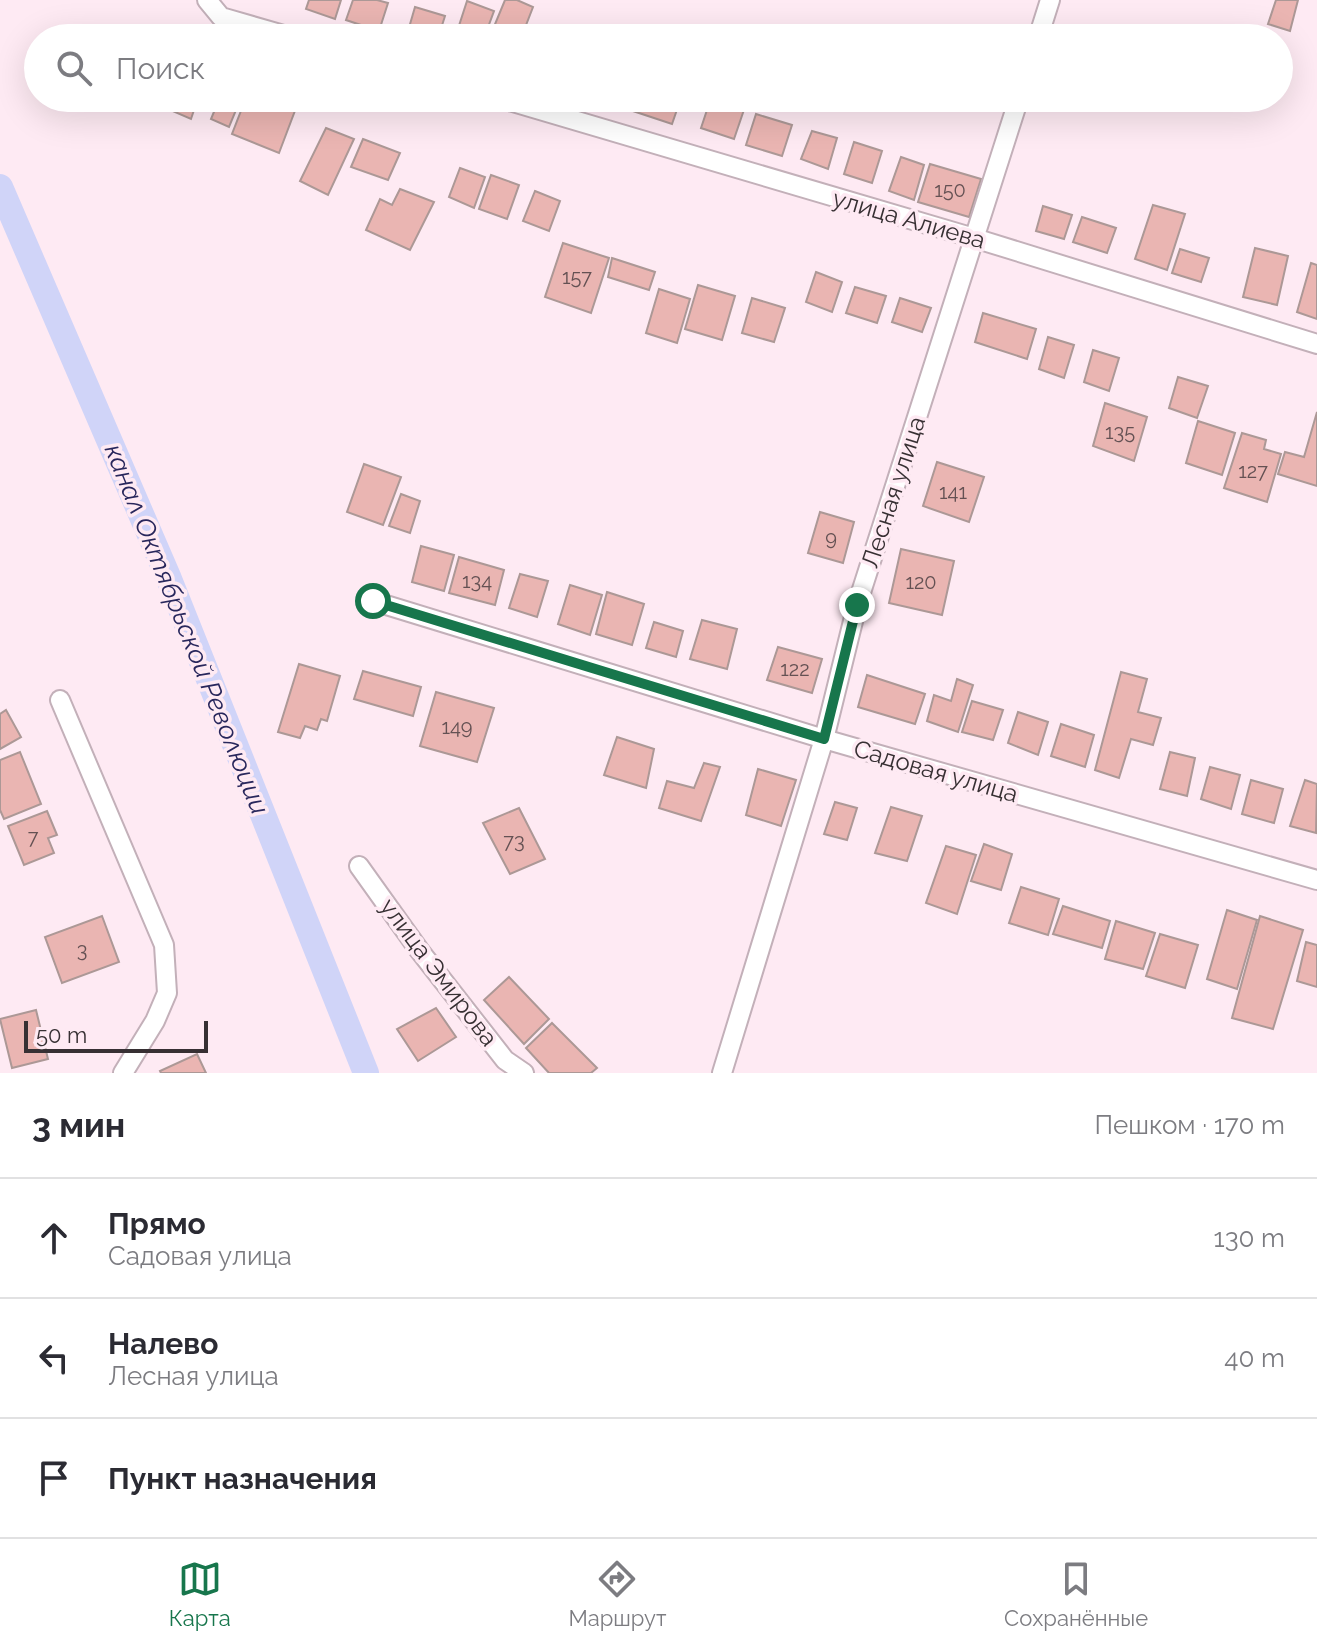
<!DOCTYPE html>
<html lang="ru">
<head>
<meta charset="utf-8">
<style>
	body { margin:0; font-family:Raleway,sans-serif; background:#f7f7f7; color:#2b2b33 }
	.scale { position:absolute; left:24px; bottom:20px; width:184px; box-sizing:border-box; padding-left:8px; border:4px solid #373033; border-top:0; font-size:22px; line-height:28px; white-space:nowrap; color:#373033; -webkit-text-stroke:6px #feeaf3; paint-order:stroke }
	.stop { position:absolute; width:24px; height:24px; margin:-18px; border:6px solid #17764c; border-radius:50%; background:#fff }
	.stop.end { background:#17764c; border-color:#fff; box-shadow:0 2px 8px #0008 }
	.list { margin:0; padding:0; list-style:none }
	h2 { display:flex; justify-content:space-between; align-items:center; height:104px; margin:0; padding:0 32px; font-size:34px }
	h2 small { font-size:26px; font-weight:400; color:#7c7c81 }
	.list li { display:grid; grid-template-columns:52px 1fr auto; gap:24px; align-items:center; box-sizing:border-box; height:120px; padding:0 32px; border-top:2px solid #e1e1e2 }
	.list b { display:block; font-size:30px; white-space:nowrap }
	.list p { margin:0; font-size:26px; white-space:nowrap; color:#7c7c81 }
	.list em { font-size:26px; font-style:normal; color:#7c7c81 }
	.icon { flex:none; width:44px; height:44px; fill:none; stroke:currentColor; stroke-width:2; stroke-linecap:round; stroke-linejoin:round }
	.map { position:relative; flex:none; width:1317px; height:1073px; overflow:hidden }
	.search { position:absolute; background:#fff; box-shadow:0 8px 32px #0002; left:24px; right:24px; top:24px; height:88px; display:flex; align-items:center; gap:20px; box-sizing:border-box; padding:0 28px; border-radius:44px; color:#7c7c81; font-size:30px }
	.sheet { height:464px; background:#fff }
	nav { display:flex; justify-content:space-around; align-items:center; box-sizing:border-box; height:112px; border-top:2px solid #e1e1e2; background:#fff; font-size:22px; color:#7c7c81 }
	nav a { display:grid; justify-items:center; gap:4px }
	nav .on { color:#17764c }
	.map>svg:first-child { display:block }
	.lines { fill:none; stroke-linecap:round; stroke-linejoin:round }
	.canal { stroke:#d0d4f8; stroke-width:26 }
	.building { fill:#eab5b2; stroke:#ac9896; stroke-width:2 }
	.street-casing { stroke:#c3b0b9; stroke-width:22 }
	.street { stroke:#fff; stroke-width:18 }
	.route { stroke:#17764c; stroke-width:10 }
	.labels { text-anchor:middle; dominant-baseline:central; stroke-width:7; stroke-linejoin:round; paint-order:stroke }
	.number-label { font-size:20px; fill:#645153 }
	.street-label { font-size:24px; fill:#373033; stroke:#feeaf3 }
	.water-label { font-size:26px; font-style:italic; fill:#28275c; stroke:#feeaf3 }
</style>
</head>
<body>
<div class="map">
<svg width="1317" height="1073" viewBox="0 0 1317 1073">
	<rect width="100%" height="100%" fill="#feeaf3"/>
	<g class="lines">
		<!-- canal -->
		<polyline class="canal" points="0,187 169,579 366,1073"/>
	</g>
	<!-- building -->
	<g class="building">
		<polygon points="309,0 341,0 335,19 306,9"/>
		<polygon points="353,0 377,0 388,3 379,31 346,20"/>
		<polygon points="505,0 517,0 533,7 521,38 510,38 493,29"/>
		<polygon points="1276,0 1298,0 1290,31 1268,24"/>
		<polygon points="467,1 494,11 484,38 455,38"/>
		<polygon points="415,7 445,16 438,38 406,38"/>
		<polygon points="156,98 198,98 191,119 154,103"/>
		<polygon points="209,98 241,98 229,127 211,119 216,107 207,103"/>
		<polygon points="246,98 294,98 299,100 279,153 232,134"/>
		<polygon points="595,98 629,98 625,108"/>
		<polygon points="634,98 681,98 672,124 630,110"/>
		<polygon points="711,98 748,98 734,139 701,128"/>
		<polygon points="756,114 792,125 782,156 746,145"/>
		<polygon points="326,128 354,139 328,195 300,181"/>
		<polygon points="812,131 837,138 828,169 801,159"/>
		<polygon points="363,139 400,153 388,180 351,167"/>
		<polygon points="854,142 882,151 872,183 844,174"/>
		<polygon points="901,157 924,165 914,200 889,191"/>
		<polygon points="930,164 981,179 969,217 918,202"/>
		<polygon points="460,168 485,177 474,208 449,197"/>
		<polygon points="491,175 519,185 507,219 479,209"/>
		<polygon points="400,189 434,202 410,250 366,230 380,199 392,205"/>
		<polygon points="535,191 560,201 549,231 523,221"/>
		<polygon points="1153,205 1185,214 1167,270 1135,259"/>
		<polygon points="1043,206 1072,215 1064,239 1036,231"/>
		<polygon points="1082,217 1116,228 1107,253 1073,242"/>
		<polygon points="563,243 609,258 591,313 545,297"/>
		<polygon points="1255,248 1288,256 1277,305 1243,297"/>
		<polygon points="1180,249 1209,258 1201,282 1172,273"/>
		<polygon points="612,258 655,272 649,290 608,277"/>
		<polygon points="1311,263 1317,265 1317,319 1297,312"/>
		<polygon points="816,272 842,282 832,312 806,302"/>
		<polygon points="698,285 735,296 722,340 685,329"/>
		<polygon points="855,287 886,296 877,323 846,313"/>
		<polygon points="659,289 690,299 677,343 646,333"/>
		<polygon points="752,298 785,308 774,342 742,333"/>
		<polygon points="900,298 931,308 922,332 892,322"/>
		<polygon points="983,313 1036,329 1027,359 975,342"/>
		<polygon points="1048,337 1074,345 1064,378 1039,369"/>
		<polygon points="1093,350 1119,358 1109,391 1084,382"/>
		<polygon points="1178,377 1208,386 1197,418 1169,408"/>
		<polygon points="1105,403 1147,417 1134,461 1093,446"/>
		<polygon points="1317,412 1317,486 1278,474 1285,452 1304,457"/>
		<polygon points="1198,421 1235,433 1222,475 1186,463"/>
		<polygon points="1242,433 1266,440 1264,449 1281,454 1267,502 1224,488"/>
		<polygon points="937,462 984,477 969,522 923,506"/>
		<polygon points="364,464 401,477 383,525 347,512"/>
		<polygon points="401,494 420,501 410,533 389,526"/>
		<polygon points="820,512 854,522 843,563 808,553"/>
		<polygon points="421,546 454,555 444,591 412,582"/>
		<polygon points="901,549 954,561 942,615 889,603"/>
		<polygon points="459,557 504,570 495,605 449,593"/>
		<polygon points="520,574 548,581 537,617 509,608"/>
		<polygon points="570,585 602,595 590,635 558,624"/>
		<polygon points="607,592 644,604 632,645 596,634"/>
		<polygon points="702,620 737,629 727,669 690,659"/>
		<polygon points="654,622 683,631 676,657 646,648"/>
		<polygon points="778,647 822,659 812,693 767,680"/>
		<polygon points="299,664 340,676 327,721 321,719 317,730 305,726 300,738 278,732"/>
		<polygon points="363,671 421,687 413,716 354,699"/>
		<polygon points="1121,672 1147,679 1138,712 1161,718 1153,745 1131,739 1119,778 1095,770"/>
		<polygon points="867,675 925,694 915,724 858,707"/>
		<polygon points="957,679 973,685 958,732 927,721 934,695 951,701"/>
		<polygon points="436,692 494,708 477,762 420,746"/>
		<polygon points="972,701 1003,710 993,740 962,732"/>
		<polygon points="6,710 21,737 0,749 0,714"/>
		<polygon points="1018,712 1048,722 1038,755 1008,743"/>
		<polygon points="1061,724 1094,735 1085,767 1051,756"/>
		<polygon points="617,737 654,749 646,788 604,775"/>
		<polygon points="20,752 41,804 4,819 0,810 0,760"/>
		<polygon points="1170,752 1195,758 1187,796 1160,789"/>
		<polygon points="704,763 720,767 701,821 659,808 667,781 694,788"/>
		<polygon points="1210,767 1240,775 1231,809 1201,799"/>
		<polygon points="758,769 796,780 781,826 746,815"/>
		<polygon points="1251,780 1283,789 1274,823 1242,814"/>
		<polygon points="1305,780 1317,784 1316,833 1290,826"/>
		<polygon points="835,802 857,808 847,840 824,834"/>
		<polygon points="891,807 922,816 907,861 875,853"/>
		<polygon points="519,808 545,859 510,874 483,823"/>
		<polygon points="47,811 57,835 48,838 54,853 24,865 8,826"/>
		<polygon points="984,844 1012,854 1001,890 971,881"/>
		<polygon points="946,846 976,855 957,914 926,903"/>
		<polygon points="1021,887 1059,899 1048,935 1009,923"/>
		<polygon points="1063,906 1110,921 1102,948 1053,934"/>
		<polygon points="1227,910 1257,920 1237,989 1207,979"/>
		<polygon points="102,916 119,962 62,983 45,937"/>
		<polygon points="1260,916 1303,930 1273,1029 1232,1018"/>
		<polygon points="1116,921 1155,933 1143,969 1105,959"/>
		<polygon points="1160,934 1198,945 1185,988 1146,976"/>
		<polygon points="1306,942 1317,945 1317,987 1297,981"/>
		<polygon points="509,977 549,1019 524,1044 484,1000"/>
		<polygon points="436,1008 456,1037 418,1061 397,1029"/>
		<polygon points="36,1010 48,1059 12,1068 0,1019"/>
		<polygon points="552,1023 597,1068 591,1073 549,1073 526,1048"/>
		<polygon points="197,1054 206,1073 161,1073 160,1071"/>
	</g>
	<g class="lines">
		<!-- street casing -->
		<g class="street-casing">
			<g id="street">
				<polyline points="207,0 221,17 294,38"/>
				<polyline points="1038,38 1050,0"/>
				<polyline points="499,98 974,238 1317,344"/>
				<polyline points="373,601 824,739 1317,880"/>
				<polyline points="60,700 164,945 167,993 155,1021 123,1073"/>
				<polyline points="359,866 419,950 505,1060 524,1073"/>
				<polyline points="722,1073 824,739 857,605 1019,98"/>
			</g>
		</g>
		<!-- street -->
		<use href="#street" class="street"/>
	</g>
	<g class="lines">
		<!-- route -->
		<polyline class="route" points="373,601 824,739 857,605"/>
	</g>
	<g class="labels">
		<!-- number labels -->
		<g class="number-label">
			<text x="950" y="190">150</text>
			<text x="577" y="277">157</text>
			<text x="1120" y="432">135</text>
			<text x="1253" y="471">127</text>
			<text x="953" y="492">141</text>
			<text x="831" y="538">9</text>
			<text x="477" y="581">134</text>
			<text x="921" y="582">120</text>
			<text x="795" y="669">122</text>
			<text x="457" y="727">149</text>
			<text x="33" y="837">7</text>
			<text x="514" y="841">73</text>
			<text x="82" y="950">3</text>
		</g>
		<!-- street labels -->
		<g class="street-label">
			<text transform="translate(909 219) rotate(16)">улица Алиева</text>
			<text transform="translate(893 492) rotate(-72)">Лесная улица</text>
			<text transform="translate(936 771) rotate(16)">Садовая улица</text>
			<text transform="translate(439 972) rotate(53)">улица Эмирова</text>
		</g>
		<!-- water labels -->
		<g class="water-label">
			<text transform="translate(187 629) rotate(68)">канал Октябрьской Революции</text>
		</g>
	</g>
</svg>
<div class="scale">50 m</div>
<div class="stop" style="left:373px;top:601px"></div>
<div class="stop end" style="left:857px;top:605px"></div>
<div class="search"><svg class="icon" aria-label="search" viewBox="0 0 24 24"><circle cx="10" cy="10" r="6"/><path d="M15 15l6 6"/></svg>Поиск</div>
</div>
<section class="sheet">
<h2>3 мин<small>Пешком · 170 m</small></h2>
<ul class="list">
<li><svg class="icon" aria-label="ahead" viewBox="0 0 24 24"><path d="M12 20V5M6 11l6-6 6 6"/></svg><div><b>Прямо</b><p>Садовая улица</p></div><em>130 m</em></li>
<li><svg class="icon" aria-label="left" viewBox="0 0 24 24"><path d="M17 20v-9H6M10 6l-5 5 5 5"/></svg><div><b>Налево</b><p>Лесная улица</p></div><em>40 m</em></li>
<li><svg class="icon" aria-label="arrive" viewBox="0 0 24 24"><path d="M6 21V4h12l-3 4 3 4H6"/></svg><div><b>Пункт назначения</b></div></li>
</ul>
</section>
<nav>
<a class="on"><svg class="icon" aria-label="map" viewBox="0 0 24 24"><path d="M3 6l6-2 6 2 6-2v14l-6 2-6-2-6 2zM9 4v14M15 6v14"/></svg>Карта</a>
<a><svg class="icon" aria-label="directions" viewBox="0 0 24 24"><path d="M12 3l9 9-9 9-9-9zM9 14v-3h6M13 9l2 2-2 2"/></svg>Маршрут</a>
<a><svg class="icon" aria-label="saved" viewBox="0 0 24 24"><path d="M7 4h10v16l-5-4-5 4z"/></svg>Сохранённые</a>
</nav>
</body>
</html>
